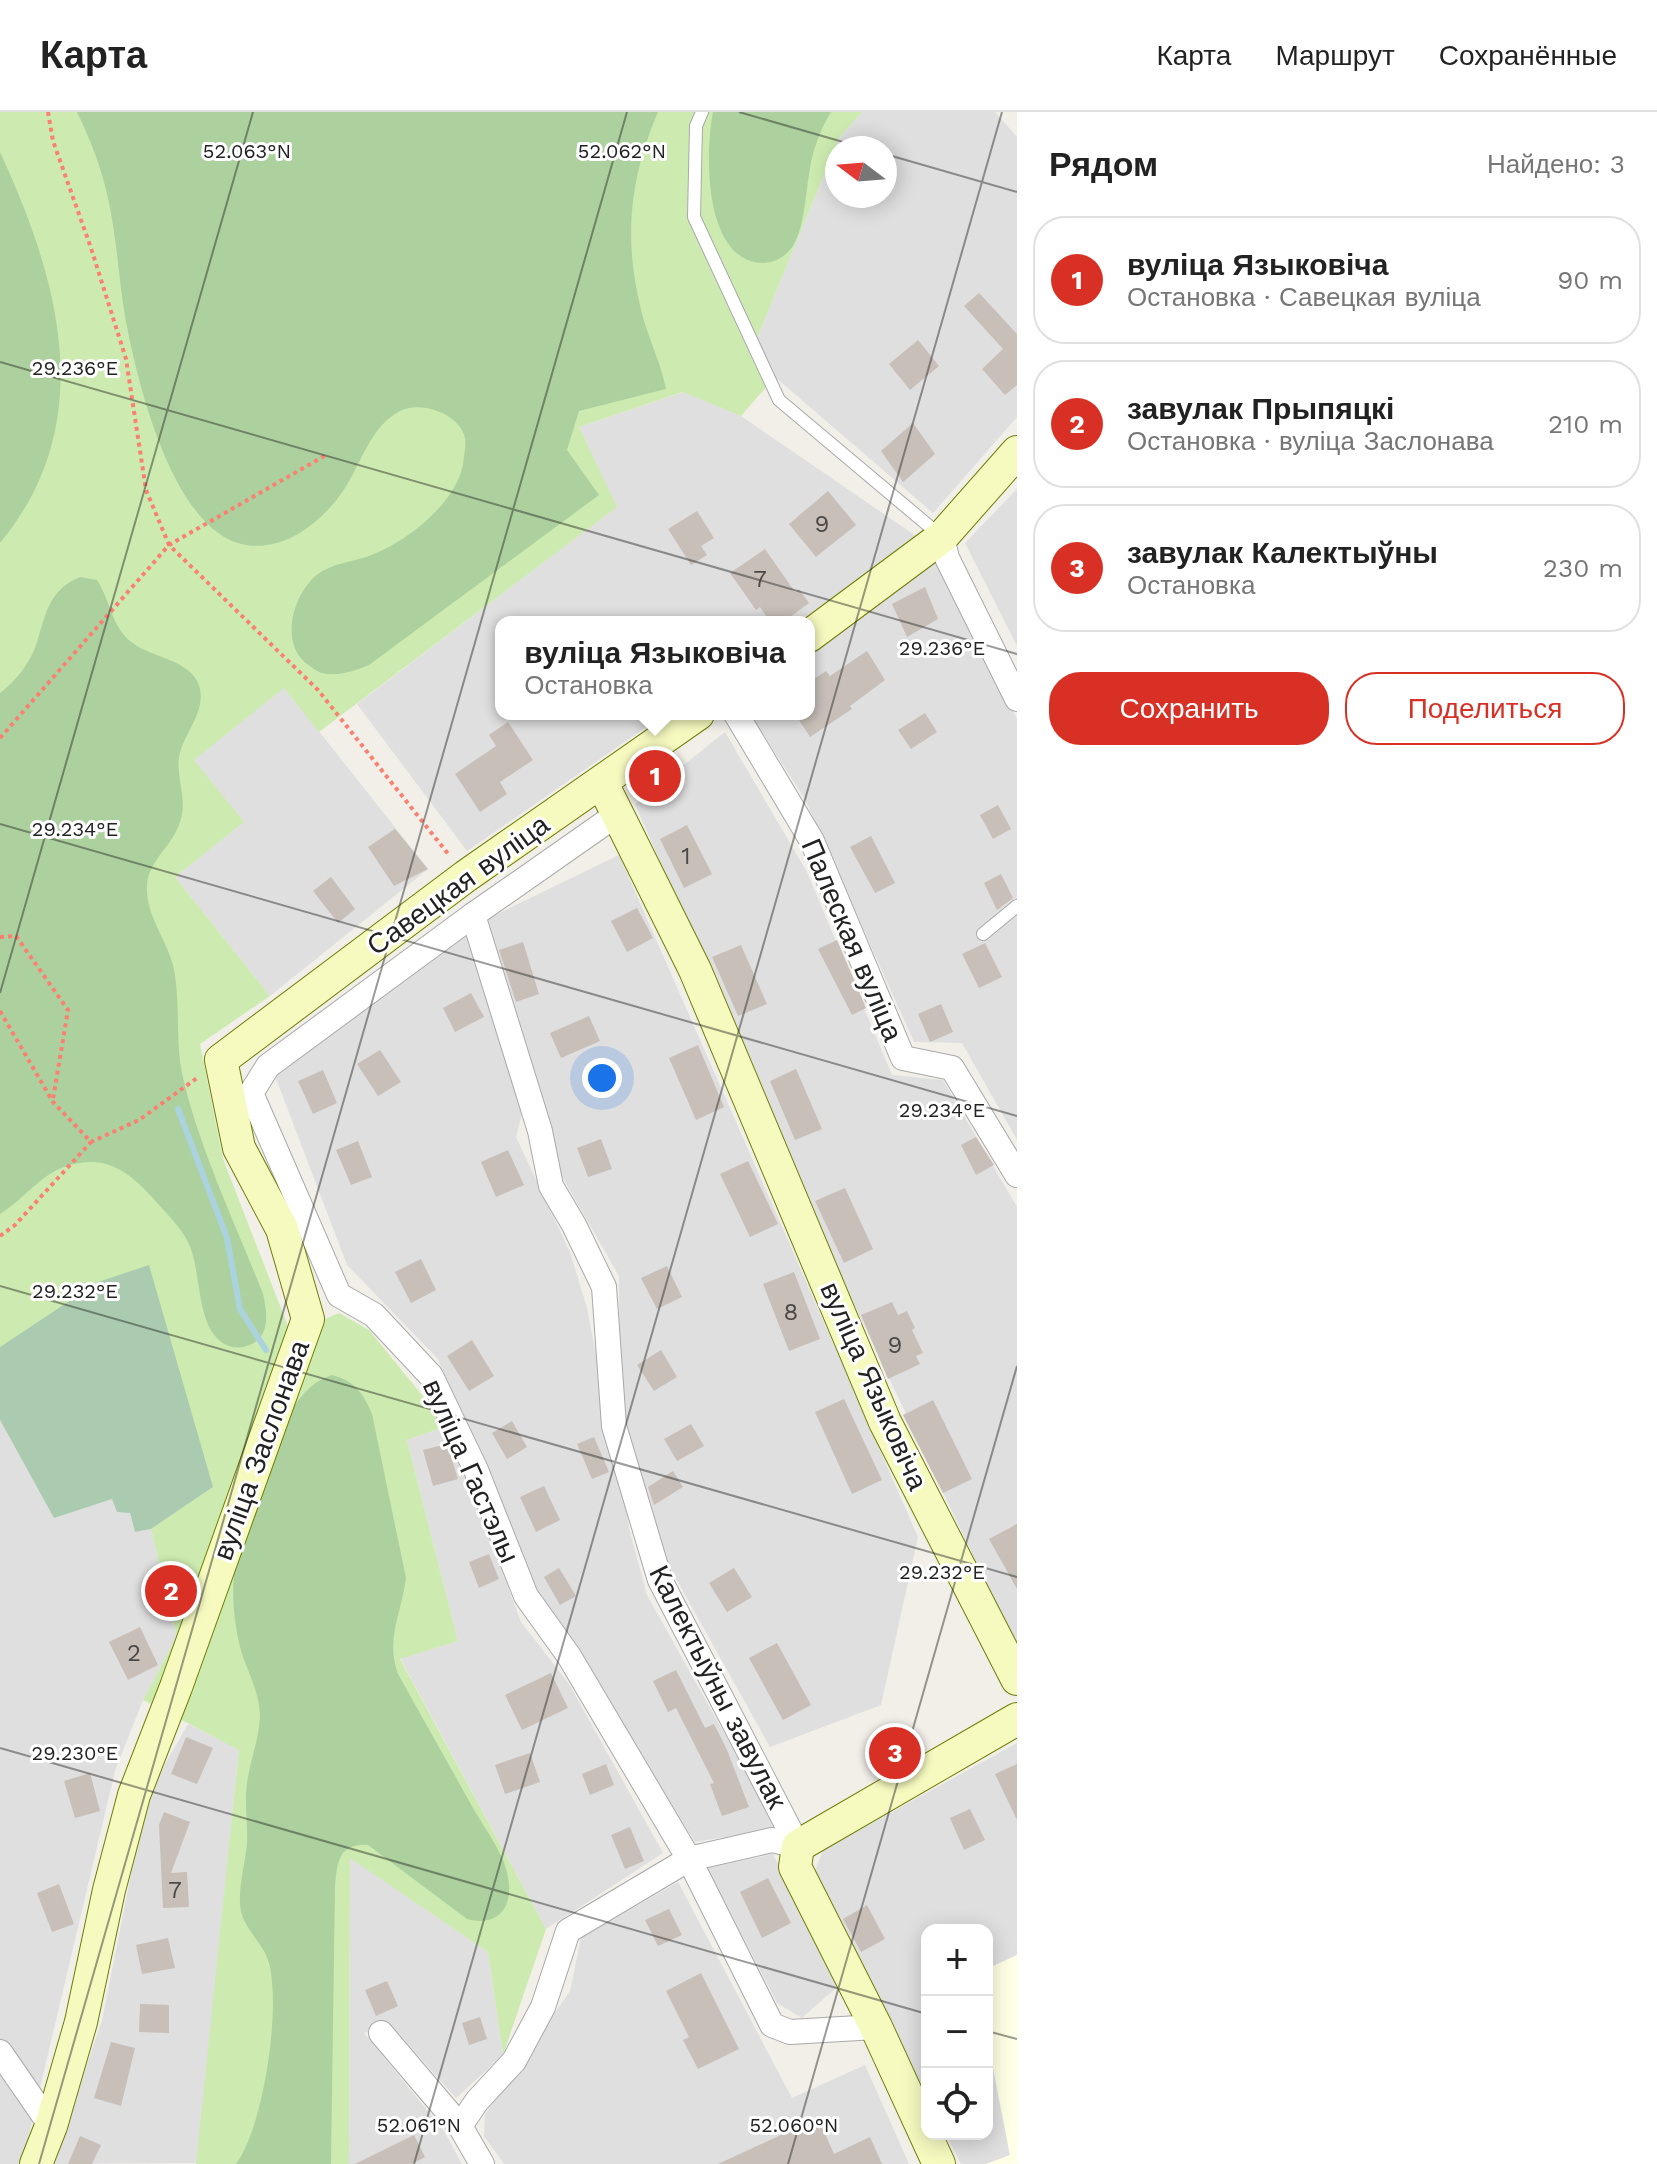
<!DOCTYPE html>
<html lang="ru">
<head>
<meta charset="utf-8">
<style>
	body { margin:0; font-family:"Work Sans",sans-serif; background:#f6f6f6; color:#222 }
	.controls { position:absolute; right:24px; bottom:24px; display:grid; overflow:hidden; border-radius:16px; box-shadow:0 4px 20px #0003 }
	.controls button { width:72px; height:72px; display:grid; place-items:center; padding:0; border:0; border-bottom:2px solid #e0e0e0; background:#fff; color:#222; font:40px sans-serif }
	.compass { position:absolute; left:825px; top:24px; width:72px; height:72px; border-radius:50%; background:#fff; box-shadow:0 4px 20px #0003; rotate:286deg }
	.you { position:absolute; left:602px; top:966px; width:28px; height:28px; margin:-20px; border:6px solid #fff; border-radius:50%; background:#1a73e8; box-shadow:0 0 0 12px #1a73e833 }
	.badge { display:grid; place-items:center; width:52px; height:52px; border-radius:50%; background:#d93025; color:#fff; font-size:26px; font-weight:700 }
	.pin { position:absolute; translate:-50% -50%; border:4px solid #fff; box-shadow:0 2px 8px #0006 }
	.popup { position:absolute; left:495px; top:504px; width:320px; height:104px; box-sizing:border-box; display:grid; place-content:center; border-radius:16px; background:#fff; filter:drop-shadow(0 2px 6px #0005); font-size:26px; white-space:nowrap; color:#767676 }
	.popup b { font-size:30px; color:#222 }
	.popup::after { content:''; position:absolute; left:50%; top:100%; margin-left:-16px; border:16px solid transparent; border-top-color:#fff }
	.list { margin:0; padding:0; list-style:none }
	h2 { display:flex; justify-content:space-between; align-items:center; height:104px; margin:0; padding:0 32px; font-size:34px }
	h2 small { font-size:26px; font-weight:400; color:#767676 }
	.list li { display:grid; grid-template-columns:52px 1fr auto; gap:24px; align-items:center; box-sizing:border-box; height:128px; margin:0 16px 16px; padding:0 16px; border:2px solid #e0e0e0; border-radius:32px }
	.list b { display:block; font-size:30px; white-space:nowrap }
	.list p { margin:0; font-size:26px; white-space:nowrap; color:#767676 }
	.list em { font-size:26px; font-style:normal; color:#767676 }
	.actions { display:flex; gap:16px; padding:24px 32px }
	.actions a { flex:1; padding:18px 0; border:2px solid #d93025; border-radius:32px; text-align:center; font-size:28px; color:#d93025 }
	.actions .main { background:#d93025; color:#fff }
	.icon { flex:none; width:44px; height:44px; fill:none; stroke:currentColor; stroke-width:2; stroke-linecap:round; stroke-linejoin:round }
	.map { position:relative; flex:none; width:1017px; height:2052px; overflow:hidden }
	header { display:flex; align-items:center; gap:48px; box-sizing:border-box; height:112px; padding:0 40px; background:#fff; border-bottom:2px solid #e0e0e0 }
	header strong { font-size:38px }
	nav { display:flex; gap:44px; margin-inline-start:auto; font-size:28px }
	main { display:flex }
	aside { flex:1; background:#fff }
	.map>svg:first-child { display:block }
	.residential { fill:#e0dfdf; fill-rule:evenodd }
	.education { fill:#ffffe5 }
	.grass { fill:#cdebb0 }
	.forest { fill:#add19e }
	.cemetery { fill:#aacbaf }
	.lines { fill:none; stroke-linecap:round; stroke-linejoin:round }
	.stream { stroke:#aad3df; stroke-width:6 }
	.building { fill:#c7bfb8 }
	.lane-casing { stroke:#a9a9a9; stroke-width:14 }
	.street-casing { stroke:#a9a9a9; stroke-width:26 }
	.secondary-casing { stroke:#707d05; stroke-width:34 }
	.path { stroke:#fa8072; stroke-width:4; stroke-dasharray:4 4; stroke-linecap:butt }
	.lane { stroke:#fff; stroke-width:12 }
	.street { stroke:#fff; stroke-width:24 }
	.secondary { stroke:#f7fabf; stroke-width:32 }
	.ticks { fill:none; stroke:#222; stroke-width:2; stroke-opacity:0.45 }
	.labels { text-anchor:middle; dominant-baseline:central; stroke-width:6; stroke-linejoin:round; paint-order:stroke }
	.number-label { font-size:24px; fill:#4b4948 }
	.street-label { font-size:28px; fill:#222; stroke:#fff }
	.ticks-label { font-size:20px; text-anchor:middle; fill:#222; stroke:#fff; stroke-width:6; stroke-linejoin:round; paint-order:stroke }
</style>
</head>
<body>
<header>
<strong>Карта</strong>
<nav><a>Карта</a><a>Маршрут</a><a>Сохранённые</a></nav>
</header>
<main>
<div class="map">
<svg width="1017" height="2052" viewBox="0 0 1017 2052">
	<rect width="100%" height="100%" fill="#f2efe9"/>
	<!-- residential -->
	<g class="residential">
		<path d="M862,0H995L1017,25V305L933,401L775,265L756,229L839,26ZM837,36H885V84H837Z"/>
		<polygon points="684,280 741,304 919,426 798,510 501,510 501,602 665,602 467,739 357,592 616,395 579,315"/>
		<polygon points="1017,377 1017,534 965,431"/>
		<polygon points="938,446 1017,607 1017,1028 962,931 914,930 805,687 750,602 809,602 809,539"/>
		<polygon points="284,575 428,757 270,884 175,765 243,710 193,648"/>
		<polygon points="725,620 807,760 892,963 943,968 1017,1095 1017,1537 848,1179 635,692"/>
		<polygon points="619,743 918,1425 881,1593 770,1635 669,1454 620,1318 619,1164 561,1063 483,809"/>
		<polygon points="472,820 522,1002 516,1025 570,1140 587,1196 630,1420 647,1483 777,1716 695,1730 532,1470 438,1247 347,1153 275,964"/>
		<polygon points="0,1308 54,1405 112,1387 130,1401 135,1420 151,1417 177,1524 143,1588 115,1659 26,2035 18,2052 0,2052"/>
		<polygon points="447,1314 521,1510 569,1572 663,1741 546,1817 400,1546 458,1529 407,1328"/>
		<polygon points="188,1612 239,1637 198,2051 52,2052 102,1909 146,1686"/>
		<polygon points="1017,1631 1017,1843 987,1857 987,1818 927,1818 927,1985 815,1759 823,1738"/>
		<polygon points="773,1742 837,1875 802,1906 777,1891 707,1756"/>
		<polygon points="350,1745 488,1840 503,1943 456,1986 390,1912 364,1921 444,2019 462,2052 349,2052"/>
		<polygon points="678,1770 792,1986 865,1953 909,2052 504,2052 484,2024 485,2002 570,1879 581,1826"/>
		<polygon points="987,1925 1010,2044 986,2052 961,2052 946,2022 987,2022"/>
	</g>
	<!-- education -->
	<polygon class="education" points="1017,1843 1017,2052 986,2052 1010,2043 987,1925 987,1857"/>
	<!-- grass -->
	<polygon class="grass" points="0,0 862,0 839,26 756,229 775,265 741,304 683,280 579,315 617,395 319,620 284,576 194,648 244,710 175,765 270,884 200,932 223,1047 291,1222 339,1201 369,1218 447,1314 407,1328 458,1529 400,1547 546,1817 503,1943 488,1840 350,1746 349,2052 196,2052 239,1638 143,1588 177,1524 151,1417 210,1377 0,1235"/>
	<!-- forest -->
	<g class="forest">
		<path d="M77,0H658C627,72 623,136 645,212C652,234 661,252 666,277L579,299L567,338L599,383L369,553C354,559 338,565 322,561C317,560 312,555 307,552C279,531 293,481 318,462C333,451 352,450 369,444C407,430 462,388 464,344C465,339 466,331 465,326C460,302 421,288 400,299C372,314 363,346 348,371C335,393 319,409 298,422C282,431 264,436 246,433C173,422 136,266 125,204C119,168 117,132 110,96C104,63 92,31 77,0Z"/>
		<path d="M713,0H831C819,20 812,40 809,63C805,86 805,113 793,134C786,144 775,151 763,151C703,150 705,40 713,0Z"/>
		<path d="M0,40C59,168 100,310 0,431Z"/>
		<path d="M80,465L97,468C112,491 111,518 137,534C154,545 189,549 198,571C209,597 184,620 179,645C176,667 188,687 180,710C173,734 149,747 147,773C145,802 166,826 173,853C181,888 175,926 182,961C199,1037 235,1110 263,1182C268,1202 270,1227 247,1234C241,1236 235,1236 229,1234C194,1221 203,1159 188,1130C181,1116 168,1103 158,1092C131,1061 107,1040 64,1055C39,1064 22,1089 0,1102V581C16,569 31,550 37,530C46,501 49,478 80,465Z"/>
		<path d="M332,1263C355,1269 363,1281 372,1302L406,1466C402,1501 385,1526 398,1562C423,1607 448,1651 473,1696C486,1719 508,1746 509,1773C511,1802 492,1814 467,1807L368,1733C338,1731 337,1751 335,1776L331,2052H236C264,2014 281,1896 269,1851C263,1829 241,1816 240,1792C239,1772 245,1752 247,1731C248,1711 244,1691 247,1671C250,1649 259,1627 260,1605C260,1579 246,1558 240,1535C234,1511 232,1487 234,1462L294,1294C305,1279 314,1269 332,1263Z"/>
	</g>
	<!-- cemetery -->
	<polygon class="cemetery" points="149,1153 213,1375 151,1417 135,1420 130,1401 117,1400 112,1387 54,1406 0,1308 0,1235 98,1170"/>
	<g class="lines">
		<!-- stream -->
		<polyline class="stream" points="178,997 227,1126 240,1197 266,1238"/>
	</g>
	<!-- building -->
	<g class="building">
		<polygon points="979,181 1017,222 1017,273 1005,283 982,257 1003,237 964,194"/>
		<polygon points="918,228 939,254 910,278 889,252"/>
		<polygon points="913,311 935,342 903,370 881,339"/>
		<polygon points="828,379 856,413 816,445 789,412"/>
		<polygon points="697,399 714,426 701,434 707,443 691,453 668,417"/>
		<polygon points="765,437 795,480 799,477 809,491 783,510 770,510 760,495 756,498 730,461"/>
		<polygon points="925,475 938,507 907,525 892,492"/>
		<polygon points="867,539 885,568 850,594 852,597 810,625 795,602 809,602 809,570 826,559 830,564"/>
		<polygon points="925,601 937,620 911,637 898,618"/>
		<polygon points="508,610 533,648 500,670 507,682 480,700 455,662 496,634 489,623"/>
		<polygon points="998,693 1011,717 993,727 980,703"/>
		<polygon points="687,713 712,762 684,776 660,727"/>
		<polygon points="395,717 428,757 394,774 368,735"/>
		<polygon points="871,724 895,771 875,781 850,735"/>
		<polygon points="1001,762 1013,786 997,798 984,771"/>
		<polygon points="331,765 355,797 338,811 313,779"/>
		<polygon points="637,796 653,826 627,840 611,809"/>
		<polygon points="837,828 866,896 852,903 818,837"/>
		<polygon points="523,830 539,882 516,890 499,838"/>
		<polygon points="985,831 1002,865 979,876 962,842"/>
		<polygon points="741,833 767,892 738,904 712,845"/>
		<polygon points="471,881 484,905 455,920 443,896"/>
		<polygon points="941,892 953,920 930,930 918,902"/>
		<polygon points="589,904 600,929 561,946 550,921"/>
		<polygon points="698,933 724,995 696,1008 669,946"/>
		<polygon points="380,938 401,970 378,984 357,952"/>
		<polygon points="796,957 822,1017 795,1028 770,969"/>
		<polygon points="323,958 337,991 313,1002 298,969"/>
		<polygon points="976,1025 994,1053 976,1063 961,1033"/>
		<polygon points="601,1027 612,1057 588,1065 577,1036"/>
		<polygon points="358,1029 372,1065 351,1073 336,1038"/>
		<polygon points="508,1038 524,1073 496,1085 481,1050"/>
		<polygon points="748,1049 778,1112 750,1125 720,1062"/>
		<polygon points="845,1076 873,1137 844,1151 815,1089"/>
		<polygon points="421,1147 436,1178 411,1191 395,1160"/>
		<polygon points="667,1154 682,1185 657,1197 641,1166"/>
		<polygon points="794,1160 820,1227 789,1239 763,1172"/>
		<polygon points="892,1190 898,1203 907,1199 915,1216 912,1218 923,1241 916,1244 920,1252 888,1267 861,1203"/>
		<polygon points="472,1228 494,1264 469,1279 447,1244"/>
		<polygon points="661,1238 677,1265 654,1279 637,1253"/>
		<polygon points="844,1287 882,1368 852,1382 815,1300"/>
		<polygon points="933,1288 972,1367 943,1381 903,1303"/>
		<polygon points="512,1309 527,1335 507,1347 492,1321"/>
		<polygon points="691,1312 704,1334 677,1349 664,1327"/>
		<polygon points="594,1325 609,1360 592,1367 577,1332"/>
		<polygon points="447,1332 458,1367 433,1374 423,1338"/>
		<polygon points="673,1359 683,1375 654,1393 648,1375"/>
		<polygon points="544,1374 560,1408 536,1420 520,1385"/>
		<polygon points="1017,1412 1017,1477 989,1427"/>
		<polygon points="489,1442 499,1467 479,1476 469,1450"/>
		<polygon points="559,1456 576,1484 560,1493 544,1465"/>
		<polygon points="734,1456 752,1485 727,1500 709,1471"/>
		<polygon points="140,1515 158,1553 128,1568 109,1530"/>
		<polygon points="777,1531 811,1593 783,1608 749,1546"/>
		<polygon points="676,1558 705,1616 714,1612 727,1638 749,1695 722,1704 710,1672 714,1671 676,1596 668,1600 653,1569"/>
		<polygon points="551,1561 568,1596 522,1618 505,1583"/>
		<polygon points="186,1625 213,1636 197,1672 171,1662"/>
		<polygon points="530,1641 540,1670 505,1682 495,1653"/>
		<polygon points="606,1652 614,1673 590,1683 582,1662"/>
		<polygon points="1017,1652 1017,1708 995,1662"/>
		<polygon points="90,1661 100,1699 75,1706 64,1669"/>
		<polygon points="970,1697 985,1728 964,1738 950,1706"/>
		<polygon points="164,1700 190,1710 171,1761 187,1760 189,1795 163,1796 159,1713"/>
		<polygon points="630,1715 644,1749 625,1757 611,1723"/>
		<polygon points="768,1766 791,1811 762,1826 740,1780"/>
		<polygon points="59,1772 74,1812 52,1820 37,1781"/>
		<polygon points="867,1793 885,1827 861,1840 843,1807"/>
		<polygon points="669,1797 682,1823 658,1834 645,1808"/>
		<polygon points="168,1826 175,1856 142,1862 136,1833"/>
		<polygon points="701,1861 739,1937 698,1957 683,1928 689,1925 666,1879"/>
		<polygon points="387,1869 398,1894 376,1904 365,1878"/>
		<polygon points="140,1892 169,1893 169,1921 139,1920"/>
		<polygon points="480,1905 487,1927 469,1933 462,1911"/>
		<polygon points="111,1930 135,1936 121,1994 94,1986"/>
		<polygon points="818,2006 834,2042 870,2025 882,2052 718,2052"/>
		<polygon points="414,2023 425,2045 412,2052 355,2052"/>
		<polygon points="80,2024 101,2033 92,2052 68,2052"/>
	</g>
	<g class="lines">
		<!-- lane casing -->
		<g class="lane-casing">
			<g id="lane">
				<polyline points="702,0 696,14 694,105 779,288 942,425"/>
				<polyline points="983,822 1017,794"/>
			</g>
		</g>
		<!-- street casing -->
		<g class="street-casing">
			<g id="street">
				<polyline points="942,425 947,446 1017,587"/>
				<polyline points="736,602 812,729 903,946 952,956 1017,1063"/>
				<polyline points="616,703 473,803 268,954 251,981 339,1183 374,1203 431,1264 476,1358 526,1484 569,1544 689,1747 772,1913 790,1920 876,1915"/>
				<polyline points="473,803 540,1019 551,1074 574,1113 604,1175 614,1314 660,1468 798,1734"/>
				<polyline points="381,1921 460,2014 482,2052"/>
				<polyline points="0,1940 51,2014"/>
				<polyline points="460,2014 477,1989 514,1949 543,1895 568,1819 689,1747 772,1728 798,1734"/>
			</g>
		</g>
		<!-- secondary casing -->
		<g class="secondary-casing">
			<g id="secondary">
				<polyline points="809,524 942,425 1017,340"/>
				<polyline points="602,671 695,858 885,1310 1017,1567"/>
				<polyline points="36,2052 51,2014 81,1910 109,1778 134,1683 176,1575 308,1207 282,1117 239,1036 221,948 466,764 698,602"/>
				<polyline points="939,2052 876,1915 795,1755 798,1734 1017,1607"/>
			</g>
		</g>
		<!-- path -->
		<g class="path">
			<polyline points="48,0 53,29 91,136 126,247 146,378 169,433 318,578 449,743"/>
			<polyline points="0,626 169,433 326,343"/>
			<polyline points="0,825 16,824 68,898 53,987"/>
			<polyline points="0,899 53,990 91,1030 139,1008 197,966"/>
			<polyline points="0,1124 15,1113 91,1030"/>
		</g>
		<!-- lane -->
		<use href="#lane" class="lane"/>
		<!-- street -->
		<use href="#street" class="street"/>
		<!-- secondary -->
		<use href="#secondary" class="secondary"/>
	</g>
	<!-- ticks -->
	<path class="ticks" d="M739,0L864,36M885,42L1017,80M0,250L1017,542M0,712L1017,1004M0,881L253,0M0,1174L1017,1465M0,1636L927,1902M987,1919L1017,1927M39,2052L627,0M414,2052L1002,0M788,2052L1017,1254"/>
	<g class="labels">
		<!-- number labels -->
		<g class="number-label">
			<text x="822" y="412">9</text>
			<text x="760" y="467">7</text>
			<text x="686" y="744">1</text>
			<text x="791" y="1200">8</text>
			<text x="895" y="1233">9</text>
			<text x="134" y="1541">2</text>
			<text x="175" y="1778">7</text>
		</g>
		<!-- street labels -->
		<g class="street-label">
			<text transform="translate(458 773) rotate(-36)">Савецкая вуліца</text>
			<text transform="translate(852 828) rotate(67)">Палеская вуліца</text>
			<text transform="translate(874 1274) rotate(66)">вуліца Языковіча</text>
			<text transform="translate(261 1338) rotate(-70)">вуліца Заслонава</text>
			<text transform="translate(471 1359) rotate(66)">вуліца Гастэлы</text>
			<text transform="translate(718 1575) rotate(63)">Калектыўны завулак</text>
		</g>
	</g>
	<g class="ticks-label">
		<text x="247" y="46">52.063°N</text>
		<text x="622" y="46">52.062°N</text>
		<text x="75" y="263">29.236°E</text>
		<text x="942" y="543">29.236°E</text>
		<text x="75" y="724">29.234°E</text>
		<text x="942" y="1005">29.234°E</text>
		<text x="75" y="1186">29.232°E</text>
		<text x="942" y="1467">29.232°E</text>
		<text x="75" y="1648">29.230°E</text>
		<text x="419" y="2020">52.061°N</text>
		<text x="794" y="2020">52.060°N</text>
	</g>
</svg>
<div class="controls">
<button>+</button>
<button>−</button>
<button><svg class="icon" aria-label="locate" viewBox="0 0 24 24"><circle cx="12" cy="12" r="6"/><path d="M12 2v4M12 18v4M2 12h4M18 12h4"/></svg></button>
</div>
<svg class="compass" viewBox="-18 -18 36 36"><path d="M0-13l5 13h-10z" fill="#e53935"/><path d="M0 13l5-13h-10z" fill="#767676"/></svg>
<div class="you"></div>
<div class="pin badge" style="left:655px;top:664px">1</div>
<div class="popup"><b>вуліца Языковіча</b>Остановка</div>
<div class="pin badge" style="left:171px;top:1479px">2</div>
<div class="pin badge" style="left:895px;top:1641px">3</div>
</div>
<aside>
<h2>Рядом<small>Найдено: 3</small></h2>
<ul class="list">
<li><span class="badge">1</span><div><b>вуліца Языковіча</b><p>Остановка · Савецкая вуліца</p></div><em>90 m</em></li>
<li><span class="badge">2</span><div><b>завулак Прыпяцкі</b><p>Остановка · вуліца Заслонава</p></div><em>210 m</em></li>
<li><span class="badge">3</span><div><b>завулак Калектыўны</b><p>Остановка</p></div><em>230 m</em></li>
</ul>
<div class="actions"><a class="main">Сохранить</a><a>Поделиться</a></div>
</aside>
</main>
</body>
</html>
